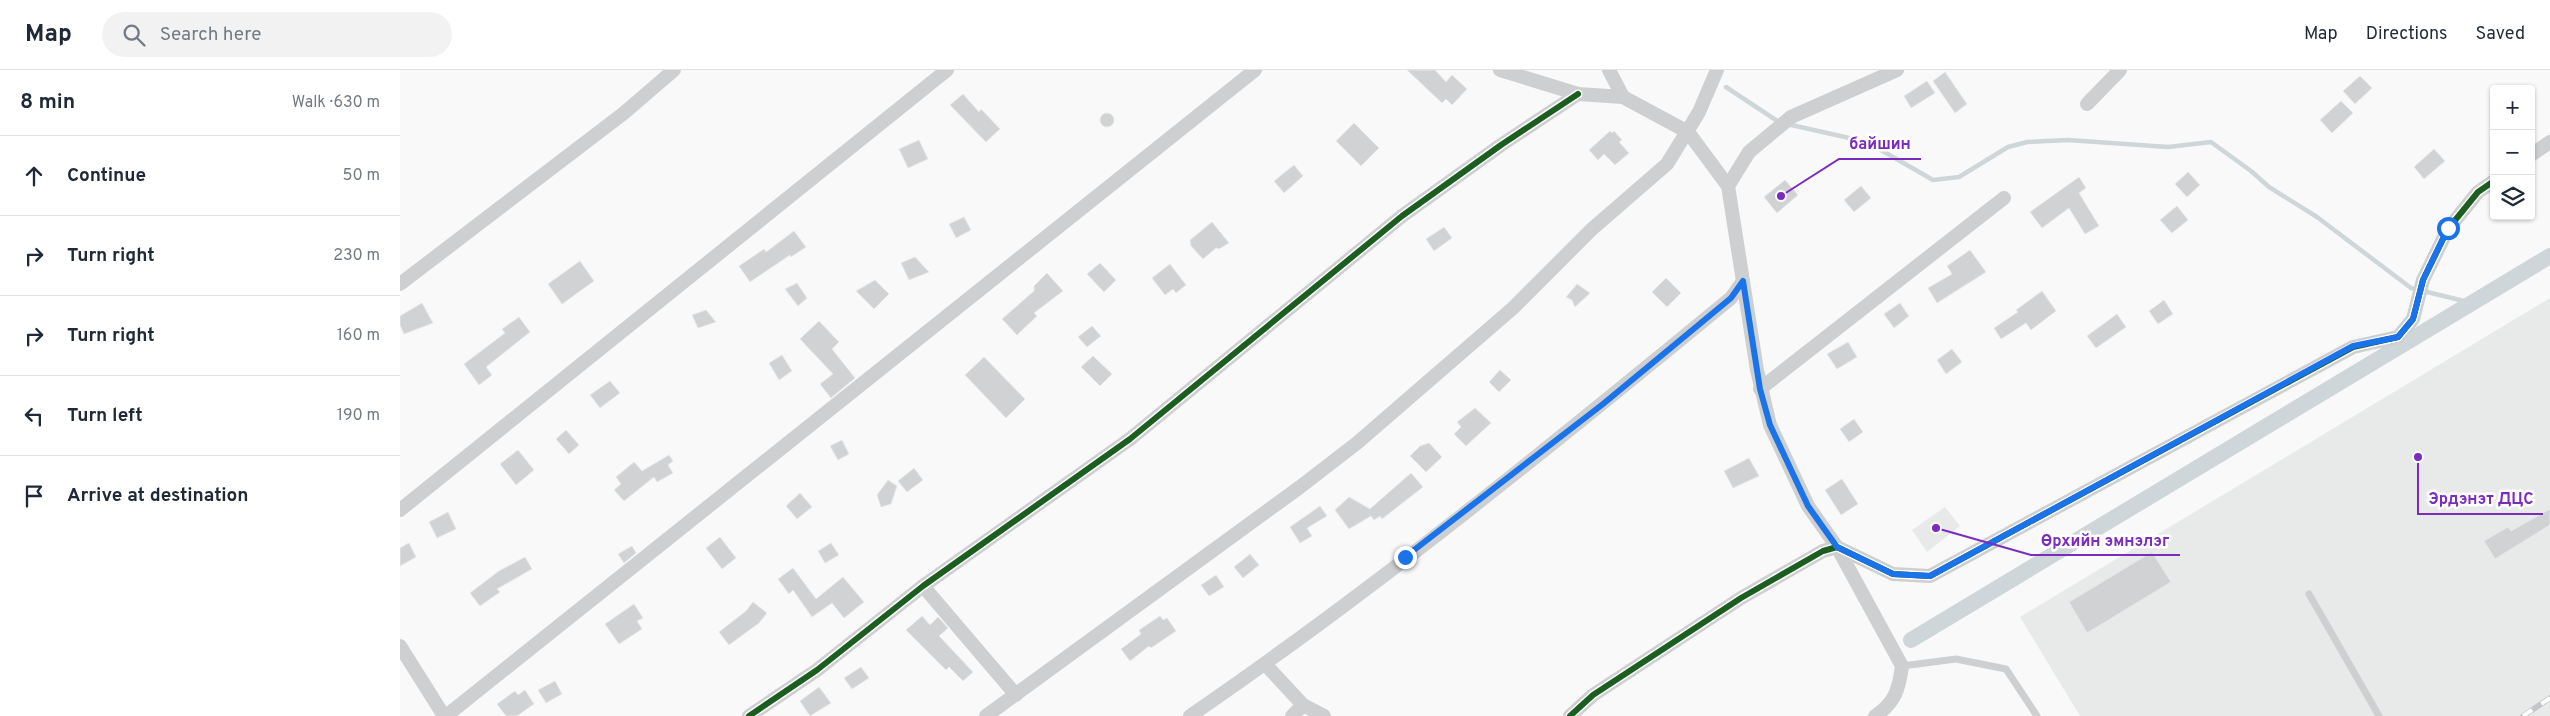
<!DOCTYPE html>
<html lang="en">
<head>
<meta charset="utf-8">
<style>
	body { margin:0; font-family:Overpass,sans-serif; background:#f2f2f3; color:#1f2937 }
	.controls { position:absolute; right:15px; top:15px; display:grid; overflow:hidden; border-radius:5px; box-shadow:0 1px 4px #0004 }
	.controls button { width:45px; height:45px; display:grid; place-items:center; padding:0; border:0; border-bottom:1px solid #e0e1e3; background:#fff; color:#1f2937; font:25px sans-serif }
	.stop { position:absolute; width:15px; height:15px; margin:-11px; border:4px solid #1a73e8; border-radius:50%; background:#fff }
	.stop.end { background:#1a73e8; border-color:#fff; box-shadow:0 1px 5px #0008 }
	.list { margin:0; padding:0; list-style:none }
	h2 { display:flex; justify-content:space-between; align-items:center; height:65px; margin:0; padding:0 20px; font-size:21px }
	h2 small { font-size:16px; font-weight:400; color:#747a83 }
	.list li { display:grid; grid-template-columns:32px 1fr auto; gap:15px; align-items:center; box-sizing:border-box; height:80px; padding:0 20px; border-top:1px solid #e0e1e3 }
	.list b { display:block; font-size:19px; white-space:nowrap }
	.list em { font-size:16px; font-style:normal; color:#747a83 }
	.icon { flex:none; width:28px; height:28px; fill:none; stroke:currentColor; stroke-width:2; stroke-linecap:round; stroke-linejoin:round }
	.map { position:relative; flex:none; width:2150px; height:646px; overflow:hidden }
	header { display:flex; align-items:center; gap:30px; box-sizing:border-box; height:70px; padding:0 25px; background:#fff; border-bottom:1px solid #e0e1e3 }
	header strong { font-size:24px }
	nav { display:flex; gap:28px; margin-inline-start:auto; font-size:18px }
	.search { width:350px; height:45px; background:#f2f2f3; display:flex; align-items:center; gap:12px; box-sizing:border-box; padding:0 18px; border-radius:28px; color:#747a83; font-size:19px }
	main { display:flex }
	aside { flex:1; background:#fff }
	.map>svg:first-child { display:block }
	.built { fill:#e8e9e9 }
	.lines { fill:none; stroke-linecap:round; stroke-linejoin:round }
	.stream { stroke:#ced6d9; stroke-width:4.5 }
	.canal { stroke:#ced6d9; stroke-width:16 }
	.building { fill:#d0d2d3; stroke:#e8e8e8 }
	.service { stroke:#cecfd0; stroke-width:7 }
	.minor { stroke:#cecfd0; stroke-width:14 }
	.rail-casing { stroke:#c3c5c6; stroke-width:5.5 }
	.rail { stroke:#fff; stroke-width:4; stroke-dasharray:11; stroke-linecap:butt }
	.cycleway-casing { stroke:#fff; stroke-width:9 }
	.cycleway { stroke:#1b5e20; stroke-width:6 }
	.route { stroke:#1a73e8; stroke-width:6 }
	.leader { fill:none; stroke:#7b2cbf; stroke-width:2 }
	.callout-dot { fill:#7b2cbf; stroke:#fff; stroke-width:2 }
	.callout-label { font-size:16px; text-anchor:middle; font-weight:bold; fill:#7b2cbf; stroke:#fff; stroke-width:5; stroke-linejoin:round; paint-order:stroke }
</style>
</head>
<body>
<header>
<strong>Map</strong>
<div class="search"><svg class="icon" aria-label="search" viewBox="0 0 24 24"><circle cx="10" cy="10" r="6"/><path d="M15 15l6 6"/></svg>Search here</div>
<nav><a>Map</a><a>Directions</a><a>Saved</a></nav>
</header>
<main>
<aside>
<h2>8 min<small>Walk · 630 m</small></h2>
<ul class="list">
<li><svg class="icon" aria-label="ahead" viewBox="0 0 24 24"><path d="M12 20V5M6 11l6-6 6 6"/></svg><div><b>Continue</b></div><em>50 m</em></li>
<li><svg class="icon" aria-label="right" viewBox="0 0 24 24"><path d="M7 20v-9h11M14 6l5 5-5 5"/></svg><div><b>Turn right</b></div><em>230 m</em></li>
<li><svg class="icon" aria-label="right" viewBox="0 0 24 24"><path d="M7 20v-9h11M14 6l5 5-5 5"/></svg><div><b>Turn right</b></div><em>160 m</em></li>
<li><svg class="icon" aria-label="left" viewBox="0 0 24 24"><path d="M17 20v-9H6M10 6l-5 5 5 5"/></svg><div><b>Turn left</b></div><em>190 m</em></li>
<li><svg class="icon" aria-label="arrive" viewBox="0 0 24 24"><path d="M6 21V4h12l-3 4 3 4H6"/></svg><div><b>Arrive at destination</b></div></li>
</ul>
</aside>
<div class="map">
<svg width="2150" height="646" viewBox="0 0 2150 646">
	<rect width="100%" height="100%" fill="#f9f9f9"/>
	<!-- built -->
	<g class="built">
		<polygon points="2150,228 2150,646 1680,646 1620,547"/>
		<polygon points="1545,437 1560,456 1527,482 1512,460"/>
	</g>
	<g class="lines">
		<!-- stream -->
		<g class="stream">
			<polyline points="1326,17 1379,52"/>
			<polyline points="1387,54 1467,72 1533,110 1559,107 1608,77 1627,72 1668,70 1768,77 1811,72 1851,101 1869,117 1917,147 2011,218 2072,233"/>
		</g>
		<!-- canal -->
		<polyline class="canal" points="1511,570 2150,186"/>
	</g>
	<!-- building -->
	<g class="building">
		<polygon points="1007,0 1035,0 1046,12 1052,5 1067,19 1052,35 1046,29 1042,33"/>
		<polygon points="1545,2 1567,34 1555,43 1533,11"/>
		<polygon points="1960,6 1972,18 1955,34 1943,21"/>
		<polygon points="1527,11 1535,23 1511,38 1504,26"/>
		<polygon points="563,24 579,42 581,39 600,59 586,72 550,35"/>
		<polygon points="1941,31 1953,43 1932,63 1920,50"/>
		<circle cx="707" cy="50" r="7"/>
		<polygon points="954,53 979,78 961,96 936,71"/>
		<polygon points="1210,61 1212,63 1214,61 1222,70 1219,72 1229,83 1215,95 1204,84 1198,90 1189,80"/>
		<polygon points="519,70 528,89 508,98 499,79"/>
		<polygon points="2034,79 2045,91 2024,109 2014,97"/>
		<polygon points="894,95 903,106 884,123 874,111"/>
		<polygon points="1788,102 1800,115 1787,127 1775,114"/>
		<polygon points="1679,107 1686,118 1679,123 1699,156 1685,164 1669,138 1642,158 1630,142"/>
		<polygon points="1385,110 1398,125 1377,143 1364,127"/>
		<polygon points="1461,116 1471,128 1454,142 1444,130"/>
		<polygon points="1777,136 1788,150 1772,163 1760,150"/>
		<polygon points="564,147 571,160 556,168 549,154"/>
		<polygon points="812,152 829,173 819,179 816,178 803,189 791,176 790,170"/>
		<polygon points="1044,157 1052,168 1034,181 1026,169"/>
		<polygon points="394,161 406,177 391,187 390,185 350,212 339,196 364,179 366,182"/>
		<polygon points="1570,180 1586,202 1537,233 1528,218 1552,204 1547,196"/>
		<polygon points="515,187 529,202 509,210 501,193"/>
		<polygon points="180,191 194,211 162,234 148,214"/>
		<polygon points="700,193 716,210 704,222 687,204"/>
		<polygon points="770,194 786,215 776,223 773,219 765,225 752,208"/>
		<polygon points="647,203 663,221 634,243 637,246 617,265 602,249 634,221 634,216"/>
		<polygon points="1266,208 1281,223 1267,237 1252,222"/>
		<polygon points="475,210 489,224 474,239 456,221"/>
		<polygon points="397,213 407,228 398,236 385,219"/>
		<polygon points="1177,214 1190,223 1175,237 1172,230 1166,227"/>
		<polygon points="1642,221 1656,241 1631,260 1626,253 1601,269 1594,258 1618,242 1616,240"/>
		<polygon points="1764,230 1773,244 1758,254 1749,241"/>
		<polygon points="22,233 33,253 4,264 0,255 0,246"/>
		<polygon points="1500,233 1509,246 1494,258 1484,244"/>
		<polygon points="306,240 316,252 298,258 292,245"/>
		<polygon points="1717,244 1726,257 1696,278 1687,266"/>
		<polygon points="119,247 130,262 86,297 92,305 79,315 64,294 105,263 102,259"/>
		<polygon points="419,251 439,272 432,279 455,308 431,328 420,314 433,304 400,269"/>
		<polygon points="692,256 701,266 687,277 678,267"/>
		<polygon points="1448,272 1457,287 1437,299 1427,284"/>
		<polygon points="1552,279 1562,292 1546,304 1537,290"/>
		<polygon points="382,285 392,301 379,310 369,293"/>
		<polygon points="693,286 712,304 700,316 681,297"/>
		<polygon points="584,287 625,329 606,348 565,305"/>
		<polygon points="1100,300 1111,310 1099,322 1089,312"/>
		<polygon points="210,311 220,323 200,338 190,325"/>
		<polygon points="1075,338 1091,353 1066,376 1054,364 1061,357 1057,352"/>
		<polygon points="1454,349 1463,362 1449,372 1440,359"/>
		<polygon points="166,360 179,375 169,384 156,369"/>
		<polygon points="442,370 449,384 438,390 430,376"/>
		<polygon points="1029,373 1042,387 1026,402 1010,386 1020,376"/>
		<polygon points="118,380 134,400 116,415 100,394"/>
		<polygon points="269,385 273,391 268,395 273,403 257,412 254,407 224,431 214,420 221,414 216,407 234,392 242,401"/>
		<polygon points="1349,388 1359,406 1333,418 1324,401"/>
		<polygon points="514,398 523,410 507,422 498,411"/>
		<polygon points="1011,403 1023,417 982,449 980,446 974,450 971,446 949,459 935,440 949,427 970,439"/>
		<polygon points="1442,409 1458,434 1441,445 1425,420"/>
		<polygon points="488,410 497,416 491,434 481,437 477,425"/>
		<polygon points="400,423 412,437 397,449 386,436"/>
		<polygon points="920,436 927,446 907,458 912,466 900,473 890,457"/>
		<polygon points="2150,439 2150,455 2095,489 2084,471 2108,457 2111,461"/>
		<polygon points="48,442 56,459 37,468 29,452"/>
		<polygon points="320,467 336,488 322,499 306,478"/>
		<polygon points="9,473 16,487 0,496 0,478"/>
		<polygon points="431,473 439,485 425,493 418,481"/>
		<polygon points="232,476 236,483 224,493 218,484"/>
		<polygon points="1752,482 1771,512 1687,563 1669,532"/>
		<polygon points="850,484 859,495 843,508 834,497"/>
		<polygon points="125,487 132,499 97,519 100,522 80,536 70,523 99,501"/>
		<polygon points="393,498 416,529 443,507 464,532 444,548 432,533 412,547 393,520 389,524 378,509"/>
		<polygon points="816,505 824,517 809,526 801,515"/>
		<polygon points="353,532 367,543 359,553 329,575 319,562 346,541"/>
		<polygon points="234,534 243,548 237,551 242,559 219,574 205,554"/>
		<polygon points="522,546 530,555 538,547 548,558 539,566 573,602 563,611 549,597 546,600 506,560"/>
		<polygon points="760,546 763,550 767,548 776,561 751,578 749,576 730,591 721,579 741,564 739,560"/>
		<polygon points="461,597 469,608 452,619 444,608"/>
		<polygon points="155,611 162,624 146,633 138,620"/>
		<polygon points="419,617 431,633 410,646 400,631"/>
		<polygon points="125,620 134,634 117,646 106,646 97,634 115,621 118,625"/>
	</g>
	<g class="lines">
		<!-- service -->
		<g class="service">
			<polyline points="1909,524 1979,646"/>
			<polyline points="1502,596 1556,589 1606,599 1637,646"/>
		</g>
		<!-- minor -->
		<g class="minor">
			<polyline points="1100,0 1178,24 1223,27"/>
			<path d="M1209,0L1223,27L1288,62L1328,116L1357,300L1370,355L1408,436L1437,477L1502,596C1499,619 1495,633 1475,646"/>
			<polyline points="1687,34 1720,0"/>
			<polyline points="2131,85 2150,72"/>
			<polyline points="1328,116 1349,82 1391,47 1497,0"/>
			<polyline points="0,214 224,43 274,0"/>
			<polyline points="1360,319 1604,128"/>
			<polyline points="0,440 547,0"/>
			<polyline points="523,516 616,625"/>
			<polyline points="0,576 44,646"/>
			<polyline points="865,594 903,635 924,646"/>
			<polyline points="46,646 855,0"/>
			<polyline points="349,646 417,600 523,516 730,369 1002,146 1101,75 1178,24"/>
			<polyline points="586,646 900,417 957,373 1113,238 1192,159 1267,94 1299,42 1317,0"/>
			<path d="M790,646C978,517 1156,372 1331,228L1343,211"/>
			<polyline points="892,646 903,635"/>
			<polyline points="1170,646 1193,625 1341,528 1423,481 1437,477 1493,504 1530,506 1953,277 1998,267 2013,249 2023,210 2048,159 2078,122 2094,111"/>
		</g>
		<!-- rail casing -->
		<g class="rail-casing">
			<polyline id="rail" points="2123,646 2150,628"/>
		</g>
		<!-- rail -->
		<use href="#rail" class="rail"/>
		<!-- cycleway casing -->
		<g class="cycleway-casing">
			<g id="cycleway">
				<polyline points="349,646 417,600 523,516 730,369 1002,146 1101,75 1178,24"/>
				<polyline points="1170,646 1193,625 1341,528 1423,481 1437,477 1493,504 1530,506 1953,277 1998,267 2013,249 2023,210 2048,159 2078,122 2094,111"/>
			</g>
		</g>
		<!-- cycleway -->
		<use href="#cycleway" class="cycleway"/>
	</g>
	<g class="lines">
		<!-- route -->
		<polyline class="route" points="1005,487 1203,334 1331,228 1343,211 1360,319 1370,355 1408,436 1437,477 1493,504 1530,506 1953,276 1998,267 2013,249 2023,210 2048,158"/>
	</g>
	<!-- callouts -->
	<path class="leader" d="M1381 126L1439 89H1521M2018 387L2018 444H2143M1536 458L1631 485H1780"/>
	<g class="callout-dot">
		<circle cx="1381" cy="126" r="5"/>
		<circle cx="2018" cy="387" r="5"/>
		<circle cx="1536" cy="458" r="5"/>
	</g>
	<g class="callout-label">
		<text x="1480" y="79">байшин</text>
		<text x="2081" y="434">Эрдэнэт ДЦС</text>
		<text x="1705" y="476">Өрхийн эмнэлэг</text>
	</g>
</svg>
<div class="controls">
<button>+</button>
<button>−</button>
<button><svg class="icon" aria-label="layers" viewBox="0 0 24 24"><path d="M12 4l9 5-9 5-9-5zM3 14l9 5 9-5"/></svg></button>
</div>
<div class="stop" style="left:2048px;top:158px"></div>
<div class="stop end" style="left:1005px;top:487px"></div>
</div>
</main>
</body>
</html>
